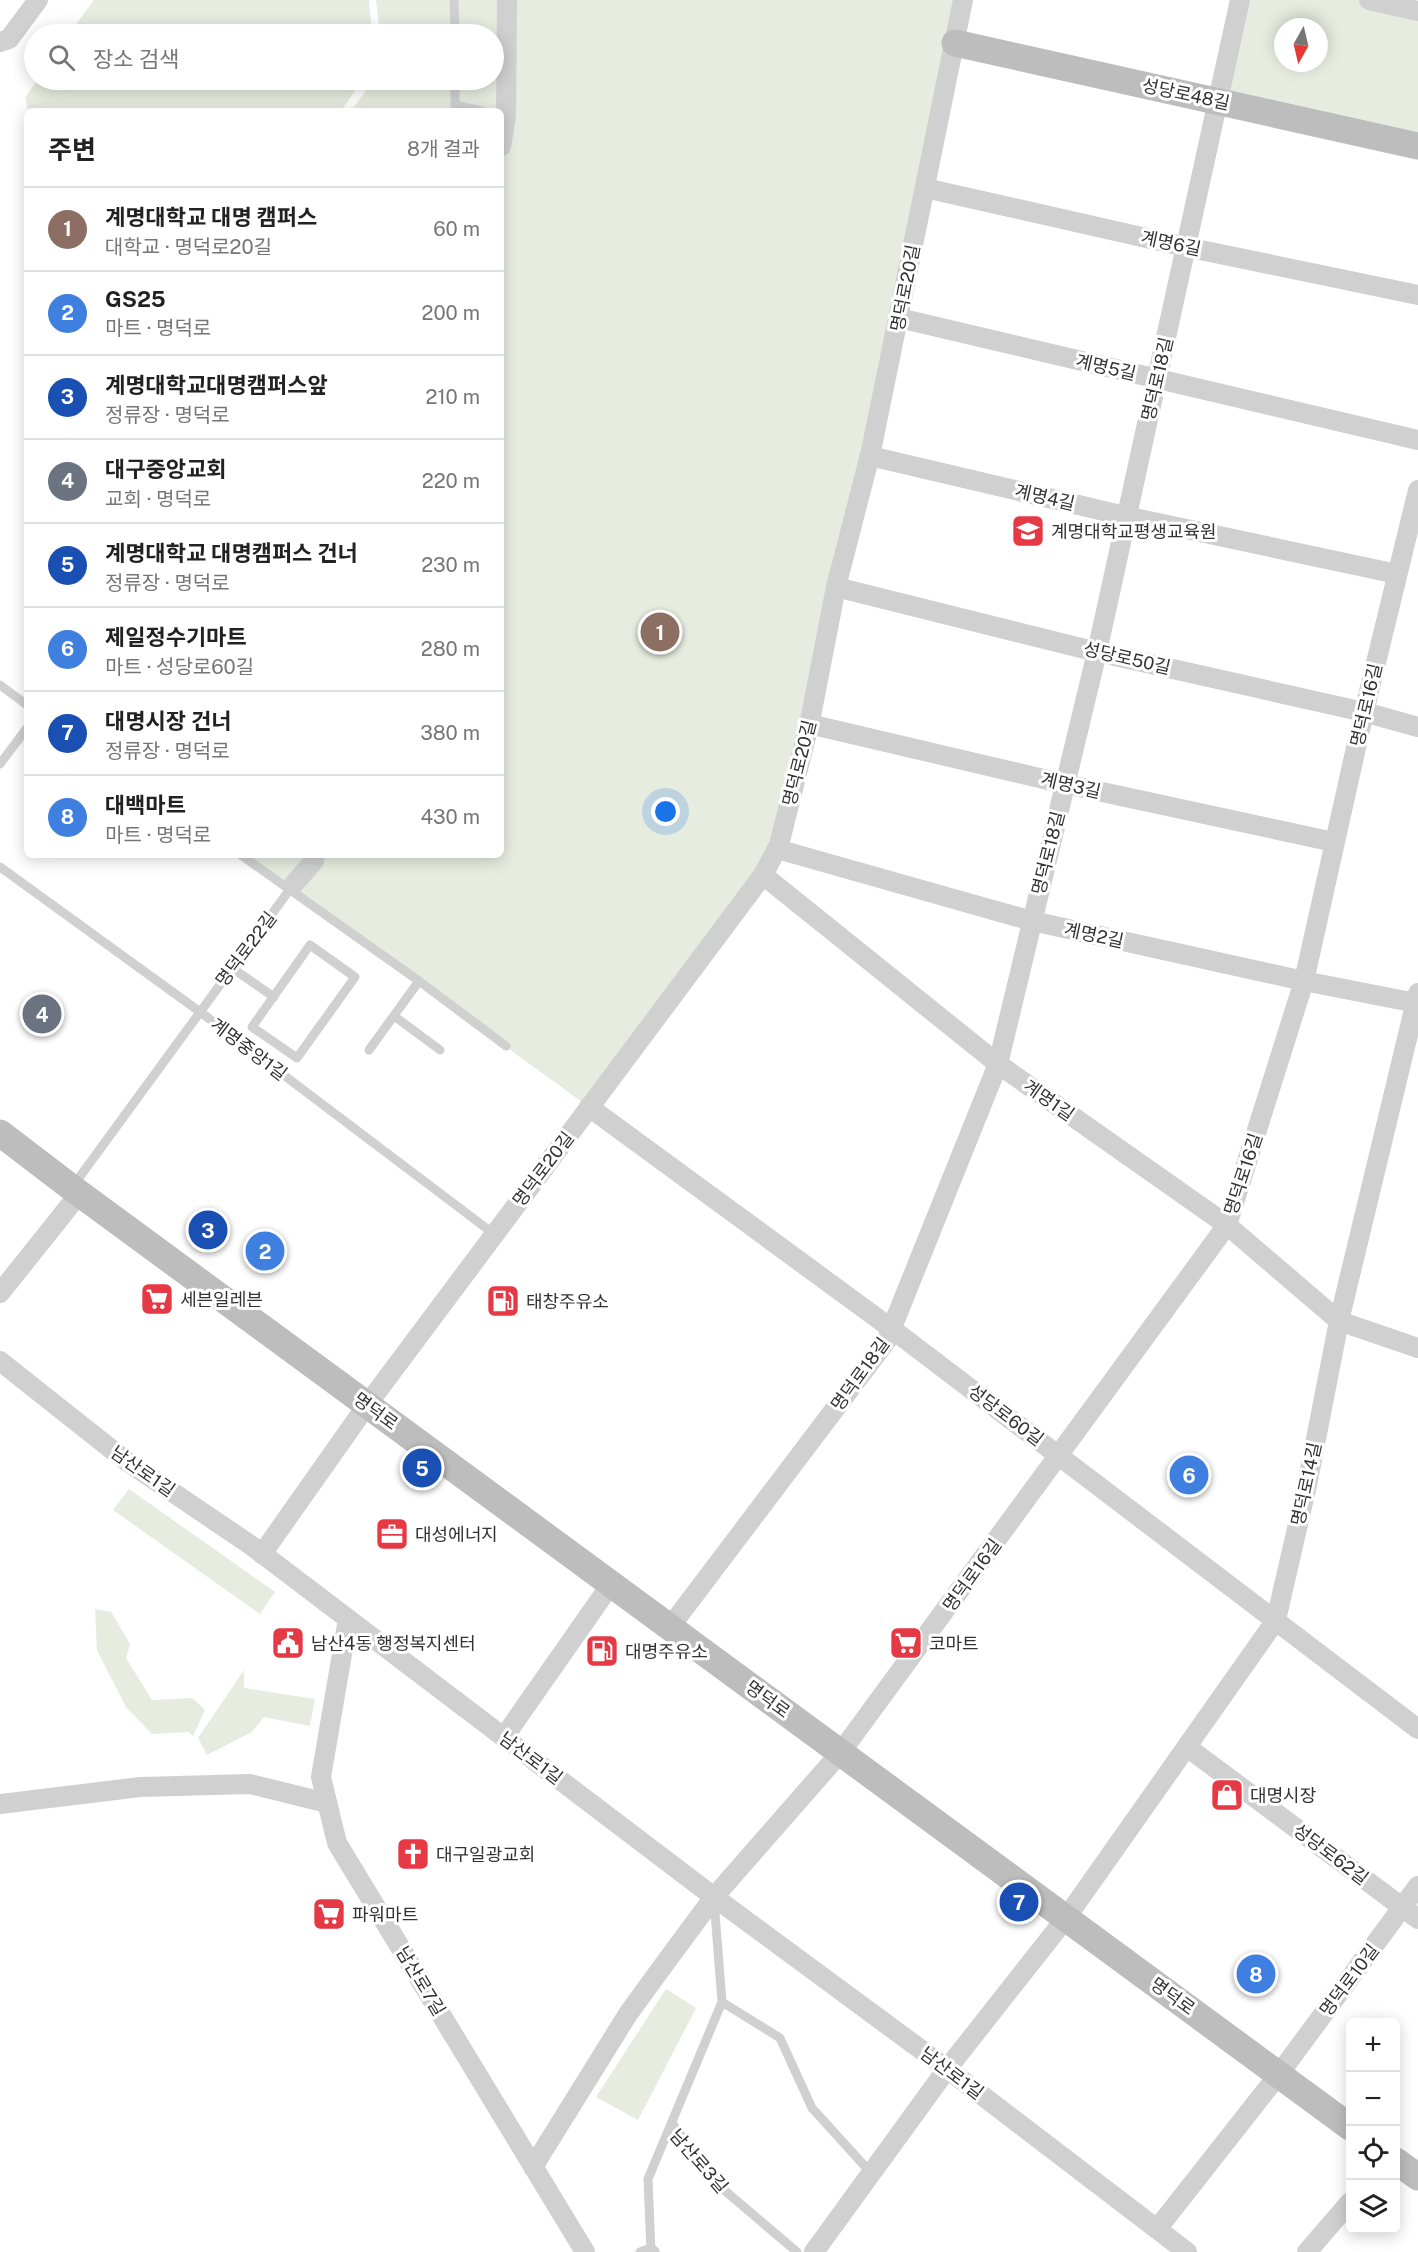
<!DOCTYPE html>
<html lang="ko">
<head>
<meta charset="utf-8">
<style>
	body { margin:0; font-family:"Public Sans","Noto Sans KR",sans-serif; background:#f2f2f2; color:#222 }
	.controls { position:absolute; right:18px; bottom:18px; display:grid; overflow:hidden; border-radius:9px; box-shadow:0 3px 15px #0003 }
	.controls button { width:54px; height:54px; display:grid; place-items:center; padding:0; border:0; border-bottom:2px solid #e0e0e0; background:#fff; color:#222; font:30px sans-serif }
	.compass { position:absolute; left:1274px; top:18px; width:54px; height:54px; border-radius:50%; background:#fff; box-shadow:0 3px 15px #0003; rotate:188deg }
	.you { position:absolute; left:666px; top:812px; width:21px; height:21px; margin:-15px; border:4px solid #fff; border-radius:50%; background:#1a73e8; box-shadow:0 0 0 9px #1a73e833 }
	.badge { display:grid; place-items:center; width:39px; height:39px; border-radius:50%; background:#111827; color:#fff; font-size:20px; font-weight:700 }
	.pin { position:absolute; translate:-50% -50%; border:3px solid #fff; box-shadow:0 2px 6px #0006 }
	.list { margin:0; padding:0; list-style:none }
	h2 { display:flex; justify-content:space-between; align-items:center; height:78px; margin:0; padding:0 24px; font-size:26px }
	h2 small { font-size:20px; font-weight:400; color:#767676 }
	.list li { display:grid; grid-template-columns:39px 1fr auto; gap:18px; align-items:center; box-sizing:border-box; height:84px; padding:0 24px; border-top:2px solid #e0e0e0 }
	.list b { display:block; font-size:22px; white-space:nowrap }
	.list p { margin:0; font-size:20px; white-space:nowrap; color:#767676 }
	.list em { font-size:20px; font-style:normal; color:#767676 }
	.icon { flex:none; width:33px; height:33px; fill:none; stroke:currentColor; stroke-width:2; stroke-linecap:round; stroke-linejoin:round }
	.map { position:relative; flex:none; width:1418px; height:2252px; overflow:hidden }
	.search { position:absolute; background:#fff; box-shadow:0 3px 15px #0003; left:24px; top:24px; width:480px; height:66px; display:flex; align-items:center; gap:15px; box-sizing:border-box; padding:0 21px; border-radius:33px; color:#767676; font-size:22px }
	.panel { position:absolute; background:#fff; box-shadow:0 3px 15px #0003; left:24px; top:108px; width:480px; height:750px; border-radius:9px }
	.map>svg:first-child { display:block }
	.green { fill:#e6ecdf; fill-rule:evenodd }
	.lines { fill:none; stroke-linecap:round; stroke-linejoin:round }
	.lane { stroke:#d0d0d0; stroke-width:9 }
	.street { stroke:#d0d0d0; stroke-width:20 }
	.secondary { stroke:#bdbdbd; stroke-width:27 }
	.labels { text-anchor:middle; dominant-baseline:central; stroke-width:6; stroke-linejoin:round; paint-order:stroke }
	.street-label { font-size:18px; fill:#333; stroke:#fff }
	.poi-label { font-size:18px; fill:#333; stroke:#fff; text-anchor:start }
</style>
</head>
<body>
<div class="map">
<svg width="1418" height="2252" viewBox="0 0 1418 2252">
	<rect width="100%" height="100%" fill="#fff"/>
	<!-- green -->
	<g class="green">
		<polygon points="94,0 369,0 372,34 69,34"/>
		<polygon points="376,0 962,0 777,849 589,1107 241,855 501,855 501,111 351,111 365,92 368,80 494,80 494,34 380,34"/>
		<path d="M1240,0H1369L1418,11V146L1216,100ZM1283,27H1319V63H1283Z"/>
		<polygon points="38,80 360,80 357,88 341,111 28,111 25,97"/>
		<polygon points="129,1489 275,1592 260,1614 113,1510"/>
		<polygon points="95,1609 111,1612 130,1644 126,1658 152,1700 192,1698 205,1710 193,1736 189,1732 152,1734 126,1707 97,1650"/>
		<polygon points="244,1670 244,1688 315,1699 310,1726 264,1717 252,1732 207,1755 198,1738"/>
		<polygon points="666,1989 696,2008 638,2120 596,2097"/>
	</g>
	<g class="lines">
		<!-- lane -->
		<g class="lane">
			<polyline points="454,0 455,34"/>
			<polyline points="455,80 455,105 482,111"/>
			<polyline points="0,685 27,705"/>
			<polyline points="0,764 27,728"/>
			<polyline points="241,855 419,981 369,1050"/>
			<polyline points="0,867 207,1017 494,1234"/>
			<polygon points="310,945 355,977 297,1058 252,1027"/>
			<polyline points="232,968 274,997"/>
			<polyline points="419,981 506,1046"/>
			<polyline points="394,1016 440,1050"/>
			<polyline points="73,1186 293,885"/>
			<polyline points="722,2002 780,2038 812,2108 871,2173"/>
			<polyline points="672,2123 717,2184 797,2252"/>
			<polyline points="640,2252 651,2248 655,2251"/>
			<polyline points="651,2252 648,2179 722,2002 714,1900"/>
		</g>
		<!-- street -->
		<g class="street">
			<polyline points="1369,0 1418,11"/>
			<polyline points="0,42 9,39 38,0"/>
			<polyline points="501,146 506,116 507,0"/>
			<polyline points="925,188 1186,247 1418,295"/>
			<polyline points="899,318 1418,440"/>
			<polyline points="870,456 1125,516 1397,574"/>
			<polyline points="836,587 1097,652 1364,712 1418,727"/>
			<polyline points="809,724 1065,784 1334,842"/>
			<polyline points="777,849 1032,921 1304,981 1416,1003"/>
			<polyline points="763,875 998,1064 1227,1225 1339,1321 1418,1348"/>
			<polyline points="293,885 314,861 315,855"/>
			<polyline points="589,1107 892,1329 1418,1729"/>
			<polyline points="0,1293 79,1194"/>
			<polyline points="0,1361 125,1460 252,1546 714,1897 954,2074 1187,2252"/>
			<polyline points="262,1554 367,1405 763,875 779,845 810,721 836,587 871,451 963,0"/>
			<polyline points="348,1619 321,1777 337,1843 585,2252"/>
			<polyline points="670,1627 887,1340 998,1064 1097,652 1240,0"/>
			<polyline points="504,1737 611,1584"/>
			<polyline points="1187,1747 1418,1919"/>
			<polyline points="0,1804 140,1787 250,1784 327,1803"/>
			<polyline points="533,2167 628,2014 660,1970 714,1897 841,1752 1227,1225 1304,981 1364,712 1418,490"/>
			<polyline points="1157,2229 1279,2074 1418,1886"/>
			<polyline points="814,2252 947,2069 1066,1918 1276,1620 1307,1485 1339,1321 1418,993"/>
			<polyline points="1307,2252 1350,2202"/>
		</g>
		<!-- secondary -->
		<g class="secondary">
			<polyline points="955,43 1418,146"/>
			<polyline points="0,1133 72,1188 1350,2127"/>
			<polyline points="1396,2161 1418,2177"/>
		</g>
	</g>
	<!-- icons -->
	<defs>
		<g id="university-square" transform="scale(1.725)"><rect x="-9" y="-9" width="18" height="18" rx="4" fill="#e63946" stroke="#fff"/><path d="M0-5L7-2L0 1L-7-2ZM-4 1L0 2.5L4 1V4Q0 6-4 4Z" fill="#fff"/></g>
		<g id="supermarket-square" transform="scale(1.725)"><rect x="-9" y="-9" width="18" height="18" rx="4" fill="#e63946" stroke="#fff"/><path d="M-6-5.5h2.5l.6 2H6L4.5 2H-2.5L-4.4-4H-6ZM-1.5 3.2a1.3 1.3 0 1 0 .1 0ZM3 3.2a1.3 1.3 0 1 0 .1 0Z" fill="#fff"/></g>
		<g id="fuel-square" transform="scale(1.725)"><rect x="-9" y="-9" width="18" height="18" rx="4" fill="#e63946" stroke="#fff"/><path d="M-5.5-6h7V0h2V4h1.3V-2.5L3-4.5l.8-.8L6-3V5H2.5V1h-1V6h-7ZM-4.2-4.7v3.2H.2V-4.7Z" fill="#fff"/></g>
		<g id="office-square" transform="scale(1.725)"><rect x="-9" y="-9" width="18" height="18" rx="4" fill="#e63946" stroke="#fff"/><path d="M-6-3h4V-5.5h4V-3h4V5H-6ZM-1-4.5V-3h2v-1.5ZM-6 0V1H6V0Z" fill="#fff"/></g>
		<g id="civic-square" transform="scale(1.725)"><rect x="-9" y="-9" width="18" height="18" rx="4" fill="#e63946" stroke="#fff"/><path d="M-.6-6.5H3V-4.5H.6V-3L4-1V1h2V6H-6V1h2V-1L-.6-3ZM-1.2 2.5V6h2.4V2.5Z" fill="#fff"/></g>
		<g id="shop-square" transform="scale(1.725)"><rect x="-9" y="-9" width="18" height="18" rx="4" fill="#e63946" stroke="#fff"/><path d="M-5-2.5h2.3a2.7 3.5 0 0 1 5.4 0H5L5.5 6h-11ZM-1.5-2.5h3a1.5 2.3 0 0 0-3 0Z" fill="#fff"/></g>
		<g id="church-square" transform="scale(1.725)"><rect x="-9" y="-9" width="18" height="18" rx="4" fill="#e63946" stroke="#fff"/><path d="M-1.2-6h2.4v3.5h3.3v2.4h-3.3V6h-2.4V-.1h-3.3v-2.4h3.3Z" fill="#fff"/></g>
	</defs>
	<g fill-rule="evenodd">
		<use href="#university-square" x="1028" y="531"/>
		<use href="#supermarket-square" x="157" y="1299"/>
		<use href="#fuel-square" x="503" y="1301"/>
		<use href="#office-square" x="392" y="1534"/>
		<use href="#civic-square" x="288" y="1643"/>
		<use href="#supermarket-square" x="906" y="1643"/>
		<use href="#fuel-square" x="602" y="1651"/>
		<use href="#shop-square" x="1227" y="1795"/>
		<use href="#church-square" x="413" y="1854"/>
		<use href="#supermarket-square" x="329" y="1914"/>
	</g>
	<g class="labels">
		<!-- street labels -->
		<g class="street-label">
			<text transform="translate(1186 94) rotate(12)">성당로48길</text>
			<text transform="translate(1171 243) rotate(12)">계명6길</text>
			<text transform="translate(905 288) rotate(-79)">명덕로20길</text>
			<text transform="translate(1106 367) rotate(13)">계명5길</text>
			<text transform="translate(1157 379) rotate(-77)">명덕로18길</text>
			<text transform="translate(1045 497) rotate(13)">계명4길</text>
			<text transform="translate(1127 658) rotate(13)">성당로50길</text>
			<text transform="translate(1366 705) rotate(-77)">명덕로16길</text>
			<text transform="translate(799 763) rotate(-76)">명덕로20길</text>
			<text transform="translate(1071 785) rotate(13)">계명3길</text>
			<text transform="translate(1048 853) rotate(-76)">명덕로18길</text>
			<text transform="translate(1094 935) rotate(12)">계명2길</text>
			<text transform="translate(246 949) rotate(-53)">명덕로22길</text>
			<text transform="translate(249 1049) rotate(37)">계명중앙1길</text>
			<text transform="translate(1049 1100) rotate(35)">계명1길</text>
			<text transform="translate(543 1169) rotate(-53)">명덕로20길</text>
			<text transform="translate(1243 1174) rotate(-72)">명덕로16길</text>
			<text transform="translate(860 1374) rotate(-54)">명덕로18길</text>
			<text transform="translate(376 1411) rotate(36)">명덕로</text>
			<text transform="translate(1006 1415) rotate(37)">성당로60길</text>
			<text transform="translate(143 1471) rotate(35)">남산로1길</text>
			<text transform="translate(1306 1484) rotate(-78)">명덕로14길</text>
			<text transform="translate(972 1575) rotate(-54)">명덕로16길</text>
			<text transform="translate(768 1699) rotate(36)">명덕로</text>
			<text transform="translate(531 1758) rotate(37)">남산로1길</text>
			<text transform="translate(1331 1854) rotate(37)">성당로62길</text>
			<text transform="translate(1349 1980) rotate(-53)">명덕로10길</text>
			<text transform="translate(421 1981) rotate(59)">남산로7길</text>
			<text transform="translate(1173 1996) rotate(36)">명덕로</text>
			<text transform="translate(952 2073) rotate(37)">남산로1길</text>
			<text transform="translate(699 2161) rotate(49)">남산로3길</text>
		</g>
		<!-- poi labels -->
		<g class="poi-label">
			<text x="1051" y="531">계명대학교평생교육원</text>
			<text x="180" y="1299">세븐일레븐</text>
			<text x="526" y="1301">태창주유소</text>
			<text x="415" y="1534">대성에너지</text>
			<text x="311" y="1643">남산4동 행정복지센터</text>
			<text x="929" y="1643">코마트</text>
			<text x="625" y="1651">대명주유소</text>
			<text x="1250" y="1795">대명시장</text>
			<text x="436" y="1854">대구일광교회</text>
			<text x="352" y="1914">파워마트</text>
		</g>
	</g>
</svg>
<div class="controls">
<button>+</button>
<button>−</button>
<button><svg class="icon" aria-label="locate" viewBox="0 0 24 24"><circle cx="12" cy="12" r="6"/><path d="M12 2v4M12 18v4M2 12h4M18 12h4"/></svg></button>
<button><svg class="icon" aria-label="layers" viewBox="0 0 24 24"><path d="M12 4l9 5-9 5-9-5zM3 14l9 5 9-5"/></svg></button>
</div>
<svg class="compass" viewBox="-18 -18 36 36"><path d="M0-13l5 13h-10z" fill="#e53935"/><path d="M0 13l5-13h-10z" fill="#767676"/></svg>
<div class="you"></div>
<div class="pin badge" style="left:660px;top:632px;background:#8d6e63">1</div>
<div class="pin badge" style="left:265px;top:1251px;background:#3f7fe0">2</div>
<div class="pin badge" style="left:208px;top:1230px;background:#1a4fb4">3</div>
<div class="pin badge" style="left:42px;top:1014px;background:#6b7280">4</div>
<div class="pin badge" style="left:422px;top:1468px;background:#1a4fb4">5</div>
<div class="pin badge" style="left:1189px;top:1475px;background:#3f7fe0">6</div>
<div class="pin badge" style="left:1019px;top:1902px;background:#1a4fb4">7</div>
<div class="pin badge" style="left:1256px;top:1974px;background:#3f7fe0">8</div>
<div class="search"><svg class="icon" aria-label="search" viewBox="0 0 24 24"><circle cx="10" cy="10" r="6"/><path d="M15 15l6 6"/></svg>장소 검색</div>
<section class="panel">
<h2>주변<small>8개 결과</small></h2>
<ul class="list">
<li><span class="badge" style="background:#8d6e63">1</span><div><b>계명대학교 대명 캠퍼스</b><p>대학교 · 명덕로20길</p></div><em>60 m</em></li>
<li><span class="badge" style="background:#3f7fe0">2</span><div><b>GS25</b><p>마트 · 명덕로</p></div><em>200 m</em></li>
<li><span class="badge" style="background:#1a4fb4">3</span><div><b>계명대학교대명캠퍼스앞</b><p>정류장 · 명덕로</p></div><em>210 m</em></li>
<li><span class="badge" style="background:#6b7280">4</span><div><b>대구중앙교회</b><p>교회 · 명덕로</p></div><em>220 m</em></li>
<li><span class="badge" style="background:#1a4fb4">5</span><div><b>계명대학교 대명캠퍼스 건너</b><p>정류장 · 명덕로</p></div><em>230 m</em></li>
<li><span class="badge" style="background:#3f7fe0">6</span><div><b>제일정수기마트</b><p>마트 · 성당로60길</p></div><em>280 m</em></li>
<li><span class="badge" style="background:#1a4fb4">7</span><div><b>대명시장 건너</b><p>정류장 · 명덕로</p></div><em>380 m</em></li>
<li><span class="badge" style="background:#3f7fe0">8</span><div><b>대백마트</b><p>마트 · 명덕로</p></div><em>430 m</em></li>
</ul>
</section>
</div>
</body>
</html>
